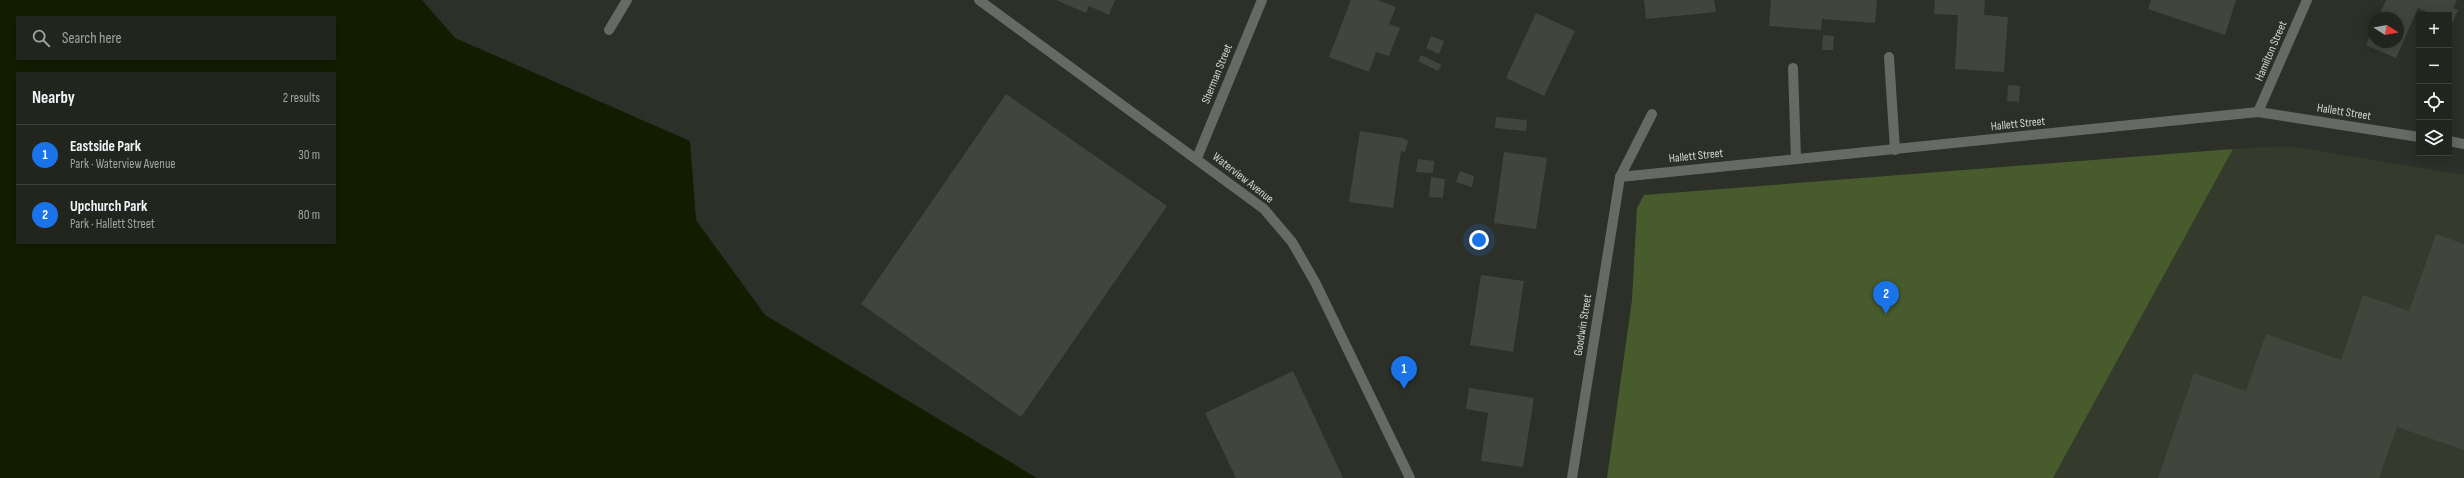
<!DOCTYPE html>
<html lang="en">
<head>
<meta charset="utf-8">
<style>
	body { margin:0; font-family:"Sofia Sans Condensed",sans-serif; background:#2e302b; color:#f1f3f6 }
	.controls { position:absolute; right:12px; top:12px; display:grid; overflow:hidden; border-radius:0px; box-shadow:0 2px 10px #0003 }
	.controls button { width:36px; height:36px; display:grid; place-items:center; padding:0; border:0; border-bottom:1px solid #3f413c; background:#22241e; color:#f1f3f6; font:20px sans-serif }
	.compass { position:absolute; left:2368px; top:12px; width:36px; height:36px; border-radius:50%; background:#22241e; box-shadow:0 2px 10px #0003; rotate:101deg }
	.you { position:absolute; left:1479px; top:240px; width:14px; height:14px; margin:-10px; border:3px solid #fff; border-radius:50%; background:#1a73e8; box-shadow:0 0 0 6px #1a73e833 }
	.badge { display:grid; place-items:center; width:26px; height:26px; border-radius:50%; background:#1a73e8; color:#fff; font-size:13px; font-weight:700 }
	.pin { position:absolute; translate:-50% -33px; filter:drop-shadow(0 1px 2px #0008) }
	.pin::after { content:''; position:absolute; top:21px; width:14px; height:12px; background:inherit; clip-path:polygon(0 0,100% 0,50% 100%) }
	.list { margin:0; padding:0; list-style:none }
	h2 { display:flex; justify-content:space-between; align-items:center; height:52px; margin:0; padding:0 16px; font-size:17px }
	h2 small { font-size:13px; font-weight:400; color:#a2a4a4 }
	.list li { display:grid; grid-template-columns:26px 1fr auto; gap:12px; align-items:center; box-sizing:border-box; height:60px; padding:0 16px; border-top:1px solid #3f413c }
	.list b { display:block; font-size:15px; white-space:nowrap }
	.list p { margin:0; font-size:13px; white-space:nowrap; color:#a2a4a4 }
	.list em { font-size:13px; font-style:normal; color:#a2a4a4 }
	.icon { flex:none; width:22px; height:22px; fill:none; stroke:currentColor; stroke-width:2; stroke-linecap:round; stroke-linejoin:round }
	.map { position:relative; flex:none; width:2464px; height:478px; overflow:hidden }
	.search { position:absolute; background:#22241e; box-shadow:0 2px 10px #0003; left:16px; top:16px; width:320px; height:44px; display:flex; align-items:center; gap:10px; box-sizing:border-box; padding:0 14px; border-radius:0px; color:#a2a4a4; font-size:15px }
	.panel { position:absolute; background:#22241e; box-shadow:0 2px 10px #0003; left:16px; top:72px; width:320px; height:172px; border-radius:0px }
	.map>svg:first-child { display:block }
	.built { fill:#343a2c }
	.green { fill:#485b2d }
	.water { fill:#121d00; fill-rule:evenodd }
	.building { fill:#41453c }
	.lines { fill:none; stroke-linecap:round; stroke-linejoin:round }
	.minor { stroke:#676965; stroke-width:10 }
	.labels { text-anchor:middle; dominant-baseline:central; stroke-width:3; stroke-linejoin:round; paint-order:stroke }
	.street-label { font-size:12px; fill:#d3d5d0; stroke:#2d3028 }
</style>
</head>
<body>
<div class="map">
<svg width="2464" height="478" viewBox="0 0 2464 478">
	<rect width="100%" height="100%" fill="#2d3028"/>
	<!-- built -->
	<polygon class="built" points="2290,146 2464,175 2464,478 2053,478 2233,149"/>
	<!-- green -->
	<polygon class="green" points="2233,149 2053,478 1607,478 1632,300 1637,208 1644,195"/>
	<!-- water -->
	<path class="water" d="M0,0H422L455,38L690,141L696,220L765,315L1037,478H0ZM17,17H335V59H17ZM17,73H335V243H17Z"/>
	<!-- building -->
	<g class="building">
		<polygon points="1056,0 1115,0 1109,15 1089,6 1086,13"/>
		<polygon points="1351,0 1378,0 1396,7 1389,24 1400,28 1389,56 1376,52 1369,72 1329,57"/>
		<polygon points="1644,0 1714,0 1716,12 1646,19"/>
		<polygon points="1771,0 1877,0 1875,23 1822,19 1821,30 1769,26"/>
		<polygon points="1935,0 1985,0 1984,15 2008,17 2004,72 1955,69 1958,15 1934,14"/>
		<polygon points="2151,0 2236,0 2225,35 2148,9"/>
		<polygon points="2386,0 2457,0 2453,8 2458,10 2452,24 2449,22 2449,15 2433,15 2418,8 2396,58 2366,45 2374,27 2374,42 2398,42 2398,18 2378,18"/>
		<polygon points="1536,13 1575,31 1544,96 1506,78"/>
		<polygon points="1823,35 1834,36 1833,50 1822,50"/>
		<polygon points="1431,36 1444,41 1439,54 1426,48"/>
		<polygon points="1421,55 1442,65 1438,71 1418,61"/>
		<polygon points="2008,85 2020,86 2019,102 2007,101"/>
		<polygon points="1006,94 1167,206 1021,417 861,304"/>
		<polygon points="1496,117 1527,120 1526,131 1495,128"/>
		<polygon points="1360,131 1403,138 1408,141 1405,152 1401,151 1393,208 1349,202"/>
		<polygon points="1504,152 1547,158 1536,229 1494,223"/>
		<polygon points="1418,159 1434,161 1433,173 1416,172"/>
		<polygon points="1460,171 1474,176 1472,187 1456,182"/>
		<polygon points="1431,177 1445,179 1443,198 1429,197"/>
		<polygon points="2436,234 2464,244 2464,450 2397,427 2379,478 2158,478 2194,373 2246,391 2266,334 2341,360 2363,295 2409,311"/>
		<polygon points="1481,275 1524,281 1513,352 1470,345"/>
		<polygon points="1293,371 1343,478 1236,478 1205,413"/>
		<polygon points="1469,388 1534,398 1523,467 1481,461 1488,413 1466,409"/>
	</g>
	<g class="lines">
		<!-- minor -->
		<g class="minor">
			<polyline points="979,0 1264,209 1292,242 1315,282 1410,478"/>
			<polyline points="609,30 627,0"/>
			<polyline points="1889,57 1895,150"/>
			<polyline points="1793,68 1796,159"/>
			<polyline points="2258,112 2307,0"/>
			<polyline points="2449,141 2464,144"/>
			<polyline points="1197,158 1262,0"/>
			<polyline points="1620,177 2258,112 2419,137"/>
			<polyline points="1572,478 1620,177 1652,114"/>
		</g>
	</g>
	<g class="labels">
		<!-- street labels -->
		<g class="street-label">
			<text transform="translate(2271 51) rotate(-67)">Hamilton Street</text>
			<text transform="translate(1217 74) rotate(-68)">Sherman Street</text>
			<text transform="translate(2344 112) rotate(9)">Hallett Street</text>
			<text transform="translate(2018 124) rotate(-6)">Hallett Street</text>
			<text transform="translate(1696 156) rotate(-6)">Hallett Street</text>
			<text transform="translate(1243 178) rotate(38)">Waterview Avenue</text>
			<text transform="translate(1583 325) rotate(-81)">Goodwin Street</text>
		</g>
	</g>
</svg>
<div class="controls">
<button>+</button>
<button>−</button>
<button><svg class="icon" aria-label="locate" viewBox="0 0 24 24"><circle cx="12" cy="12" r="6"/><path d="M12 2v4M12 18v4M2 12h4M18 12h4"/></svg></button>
<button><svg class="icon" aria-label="layers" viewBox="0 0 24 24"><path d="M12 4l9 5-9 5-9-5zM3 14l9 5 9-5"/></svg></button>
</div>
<svg class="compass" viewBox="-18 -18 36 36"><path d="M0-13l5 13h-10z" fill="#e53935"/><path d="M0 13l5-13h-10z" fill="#a2a4a4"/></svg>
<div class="you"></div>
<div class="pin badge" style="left:1404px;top:389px">1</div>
<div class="pin badge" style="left:1886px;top:314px">2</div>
<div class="search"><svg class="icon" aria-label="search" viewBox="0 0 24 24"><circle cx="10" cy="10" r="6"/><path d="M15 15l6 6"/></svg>Search here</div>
<section class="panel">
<h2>Nearby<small>2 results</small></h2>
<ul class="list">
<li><span class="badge">1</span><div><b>Eastside Park</b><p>Park · Waterview Avenue</p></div><em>30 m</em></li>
<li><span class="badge">2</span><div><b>Upchurch Park</b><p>Park · Hallett Street</p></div><em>80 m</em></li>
</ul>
</section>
</div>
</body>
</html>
